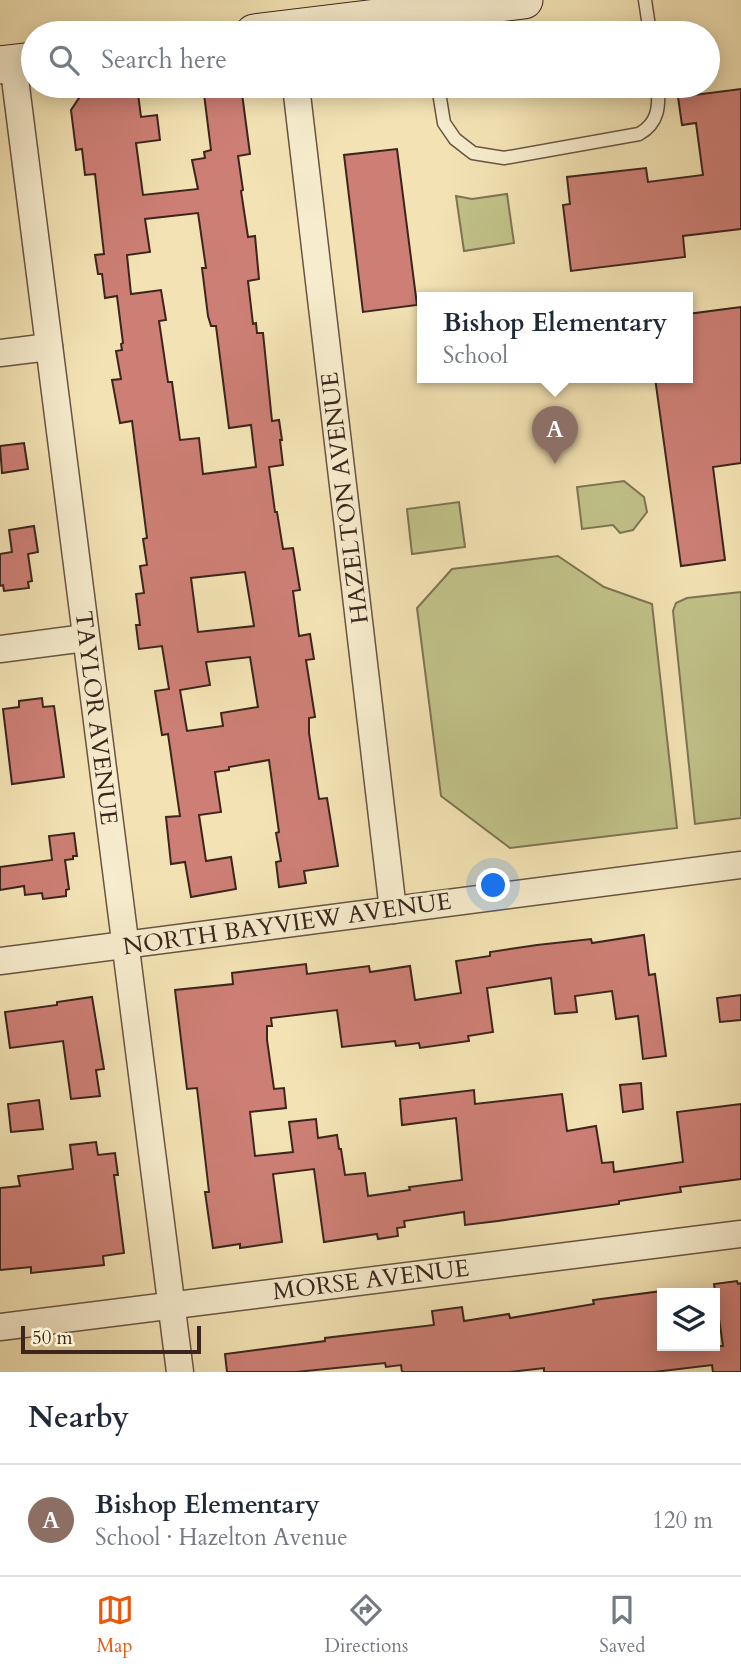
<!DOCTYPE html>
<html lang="en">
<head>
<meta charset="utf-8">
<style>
	body { margin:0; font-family:Cardo,serif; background:#f2f2f3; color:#1f2937 }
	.controls { position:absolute; right:21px; bottom:21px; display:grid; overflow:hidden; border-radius:0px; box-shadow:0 4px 18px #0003 }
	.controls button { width:63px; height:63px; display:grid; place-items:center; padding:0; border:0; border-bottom:2px solid #e0e1e3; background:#fff; color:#1f2937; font:35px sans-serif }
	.scale { position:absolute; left:21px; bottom:18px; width:180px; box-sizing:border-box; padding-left:7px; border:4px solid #3b251d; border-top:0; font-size:19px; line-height:24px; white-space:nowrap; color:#3b251d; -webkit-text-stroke:5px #f7edce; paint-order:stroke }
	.you { position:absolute; left:494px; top:886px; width:24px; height:24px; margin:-18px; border:5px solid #fff; border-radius:50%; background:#1a73e8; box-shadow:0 0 0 10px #1a73e833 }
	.badge { display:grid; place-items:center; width:46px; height:46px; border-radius:50%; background:#ea580c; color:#fff; font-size:23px; font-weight:700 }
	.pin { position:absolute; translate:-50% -58px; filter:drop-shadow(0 2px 4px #0008) }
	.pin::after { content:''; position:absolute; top:37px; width:24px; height:21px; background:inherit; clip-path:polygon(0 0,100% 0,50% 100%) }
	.popup { position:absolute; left:417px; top:292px; width:276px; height:91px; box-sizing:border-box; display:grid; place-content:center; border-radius:0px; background:#fff; filter:drop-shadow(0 2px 5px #0005); font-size:23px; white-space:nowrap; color:#747a83 }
	.popup b { font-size:26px; color:#1f2937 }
	.popup::after { content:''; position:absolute; left:50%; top:100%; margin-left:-14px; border:14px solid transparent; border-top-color:#fff }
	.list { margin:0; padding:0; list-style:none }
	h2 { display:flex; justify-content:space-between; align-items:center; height:91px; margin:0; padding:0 28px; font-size:30px }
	h2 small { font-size:23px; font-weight:400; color:#747a83 }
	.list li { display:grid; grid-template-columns:46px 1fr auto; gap:21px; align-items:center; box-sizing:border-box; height:112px; padding:0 28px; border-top:2px solid #e0e1e3 }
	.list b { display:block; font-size:26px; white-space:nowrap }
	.list p { margin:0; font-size:23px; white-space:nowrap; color:#747a83 }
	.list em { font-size:23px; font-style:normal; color:#747a83 }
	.icon { flex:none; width:38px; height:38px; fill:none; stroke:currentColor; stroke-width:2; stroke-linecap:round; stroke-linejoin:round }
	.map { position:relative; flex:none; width:741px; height:1372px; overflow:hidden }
	.search { position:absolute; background:#fff; box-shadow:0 4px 18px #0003; left:21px; right:21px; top:21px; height:77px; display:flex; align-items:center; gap:18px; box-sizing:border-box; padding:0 24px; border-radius:38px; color:#747a83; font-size:26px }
	.sheet { height:203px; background:#fff }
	nav { display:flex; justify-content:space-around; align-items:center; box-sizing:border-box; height:98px; border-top:2px solid #e0e1e3; background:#fff; font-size:19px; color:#747a83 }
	nav a { display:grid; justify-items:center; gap:4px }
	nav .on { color:#ea580c }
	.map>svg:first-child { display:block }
	.green { fill:#c1c289; stroke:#7e7453; stroke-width:2 }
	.building { fill:#cd7f75; stroke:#3b251d; stroke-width:2; fill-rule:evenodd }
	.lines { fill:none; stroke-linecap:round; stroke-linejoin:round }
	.lane-casing { stroke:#695443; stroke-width:15 }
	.street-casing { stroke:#695443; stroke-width:29 }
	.secondary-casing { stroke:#3b251d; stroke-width:39 }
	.lane { stroke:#f7edce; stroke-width:12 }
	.street { stroke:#f7edce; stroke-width:26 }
	.secondary { stroke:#f7edce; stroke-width:37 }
	.labels { text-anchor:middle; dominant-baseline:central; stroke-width:6; stroke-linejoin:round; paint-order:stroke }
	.street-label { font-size:24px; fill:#3b251d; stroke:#f7edce }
</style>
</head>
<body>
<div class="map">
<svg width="741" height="1372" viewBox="0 0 741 1372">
	<rect width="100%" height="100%" fill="#f3e3b4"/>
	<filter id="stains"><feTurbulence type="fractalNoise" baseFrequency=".00286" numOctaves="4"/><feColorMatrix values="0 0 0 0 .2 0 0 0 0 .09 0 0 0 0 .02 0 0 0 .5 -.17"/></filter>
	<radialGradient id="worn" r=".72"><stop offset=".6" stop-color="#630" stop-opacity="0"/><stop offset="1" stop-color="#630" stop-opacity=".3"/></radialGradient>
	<!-- green -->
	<g class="green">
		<polygon points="507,194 514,243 464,251 456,196 472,199"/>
		<polygon points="624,481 644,497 647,512 633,530 620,533 613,525 582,529 577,487"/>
		<polygon points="459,502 465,547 412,554 407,509"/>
		<polygon points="558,556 604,587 652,604 677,828 510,848 441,796 417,608 452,569"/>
		<polygon points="741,592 741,818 695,824 673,611 676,603 687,598"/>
	</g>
	<!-- building -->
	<g class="building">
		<path d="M125,86H137L141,117L157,115L160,140L136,143L143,195L198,189L192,160L205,158L204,152L211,150L203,86H241L250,154L238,156L243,190L241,191L248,237L255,236L259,279L248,281L253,324L256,323L257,333H263L272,421L279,420L282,440H280L283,465L269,467L275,512H277L283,549L293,548L300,590L293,591L299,636L310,634L314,659L306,660L315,717L309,718V733L319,799L327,798L338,866L304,871L306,883L279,887L276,862L281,861L276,833L279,832L269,760L229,767V770L215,772L221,812L199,815L206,861L231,857L236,889L191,897L185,862L171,864L166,817L180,816L168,734L162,735L155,691L169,689L162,646L139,649L136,625H140L136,594L144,593L140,566L147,565L143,539L147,538L132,421L120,423L112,380L121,379L116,351L122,350L121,344L123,343L117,296L105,298L102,274H98L95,255L104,254L95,174L85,175L82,149L76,150L71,110L83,92ZM198,213L206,268H202L208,316L211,326H216L229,428L251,425L256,467L203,474L199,438L180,440L172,382H168L159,321L166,320L161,290L131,294L127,255L150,252L145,219ZM245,572L254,626L198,632L191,578ZM250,657L258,707L221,713L223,726L187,731L180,690L210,685L206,662Z"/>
		<polygon points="741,89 741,229 683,236 685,257 571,271 563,205 570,204 567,177 646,168 648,182 703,175 696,123 682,125 678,97"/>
		<polygon points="397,149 417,305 363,312 344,155"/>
		<polygon points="741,307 741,463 713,467 725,560 681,566 655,378 688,378 688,314"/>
		<polygon points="24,443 28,469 2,473 0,446"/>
		<polygon points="34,526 38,552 28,554 32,581 28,582 29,588 4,591 3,585 0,586 0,554 12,552 9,530"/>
		<polygon points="42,698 43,707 54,706 64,777 12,784 3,709 19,707 19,701"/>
		<polygon points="74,833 77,856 73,856 73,859 65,860 69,889 66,890 66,896 43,899 42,893 25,895 24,886 0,890 0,867 52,860 49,836"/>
		<polygon points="644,935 649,975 655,974 666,1056 643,1059 638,1016 616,1019 612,991 575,996 577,1012 555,1014 551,978 487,988 493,1032 468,1036 469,1041 420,1048 419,1043 396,1046 395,1041 342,1047 337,1010 271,1018 272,1026 267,1026 267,1040 274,1089 284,1088 286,1108 250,1112 255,1156 293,1152 289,1122 316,1119 318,1138 337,1135 339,1149 341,1149 345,1175 365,1173 368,1196 410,1190 409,1187 462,1180 456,1118 402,1125 400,1099 474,1090 475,1104 562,1094 567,1131 596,1126 602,1163 613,1162 614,1172 683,1162 677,1112 741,1104 741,1179 680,1187 681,1192 619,1201 619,1204 498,1221 465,1225 464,1212 404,1221 405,1227 397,1228 398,1236 378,1239 377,1234 324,1242 314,1169 273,1174 282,1242 240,1248 240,1244 213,1248 205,1192 209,1192 197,1088 187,1089 175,990 233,984 232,973 306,964 307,974 369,966 370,972 410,966 415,1000 461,993 456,961 490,956 490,952 537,945 591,939 592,943"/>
		<polygon points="741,995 741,1020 720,1022 717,998"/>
		<polygon points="92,997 104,1069 96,1070 100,1096 71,1099 63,1041 10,1048 5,1012 57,1005 57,1002"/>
		<polygon points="641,1083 643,1109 623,1112 620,1085"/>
		<polygon points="39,1100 43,1129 11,1132 8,1104"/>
		<polygon points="96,1142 98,1155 115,1153 118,1175 114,1175 124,1253 103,1256 104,1265 31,1273 31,1267 0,1270 0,1188 20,1186 18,1176 73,1169 70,1145"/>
		<polygon points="737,1281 738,1284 741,1283 741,1372 713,1372 712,1365 654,1372 544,1372 544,1368 510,1372 402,1372 401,1365 386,1367 385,1363 296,1372 227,1372 225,1354 325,1341 325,1338 434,1325 432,1311 462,1307 464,1321 509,1314 510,1318 594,1304 593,1300 662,1291 662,1346 723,1346 714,1284"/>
	</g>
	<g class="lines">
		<!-- lane casing -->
		<g class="lane-casing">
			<g id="lane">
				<polyline points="645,0 650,33"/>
				<path d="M438,86L444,123L455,139L473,153L504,158L639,134C659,123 659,106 658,86"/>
			</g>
		</g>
		<!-- street casing -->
		<g class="street-casing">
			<g id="street">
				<polyline points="13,63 180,1372"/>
				<polyline points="296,86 393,910"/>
				<polyline points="0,353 49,347"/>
				<polyline points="0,649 85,638"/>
				<polyline points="0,961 741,865"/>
				<polyline points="0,1327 741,1234"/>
			</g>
		</g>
		<!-- secondary casing -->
		<g class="secondary-casing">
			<g id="secondary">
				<polyline points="254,33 524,0"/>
				<polyline points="0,65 33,61"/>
			</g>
		</g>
		<!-- lane -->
		<use href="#lane" class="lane"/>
		<!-- street -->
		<use href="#street" class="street"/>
		<!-- secondary -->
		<use href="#secondary" class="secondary"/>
	</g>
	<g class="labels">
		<!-- street labels -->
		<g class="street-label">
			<text transform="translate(345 498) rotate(-97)">HAZELTON AVENUE</text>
			<text transform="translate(96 718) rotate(83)">TAYLOR AVENUE</text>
			<text transform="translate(287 924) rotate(-8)">NORTH BAYVIEW AVENUE</text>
			<text transform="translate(371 1280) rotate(-7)">MORSE AVENUE</text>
		</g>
	</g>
	<rect width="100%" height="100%" filter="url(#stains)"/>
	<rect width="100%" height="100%" fill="url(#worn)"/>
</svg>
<div class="controls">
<button><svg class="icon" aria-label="layers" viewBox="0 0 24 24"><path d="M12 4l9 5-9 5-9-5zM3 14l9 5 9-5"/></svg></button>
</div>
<div class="scale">50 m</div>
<div class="you"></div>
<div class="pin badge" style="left:555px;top:464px;background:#8d6e63">A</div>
<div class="popup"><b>Bishop Elementary</b>School</div>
<div class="search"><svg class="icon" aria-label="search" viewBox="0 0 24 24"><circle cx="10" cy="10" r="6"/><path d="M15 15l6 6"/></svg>Search here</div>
</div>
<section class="sheet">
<h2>Nearby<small></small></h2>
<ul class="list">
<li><span class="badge" style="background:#8d6e63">A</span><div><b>Bishop Elementary</b><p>School · Hazelton Avenue</p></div><em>120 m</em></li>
</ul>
</section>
<nav>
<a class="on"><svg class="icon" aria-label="map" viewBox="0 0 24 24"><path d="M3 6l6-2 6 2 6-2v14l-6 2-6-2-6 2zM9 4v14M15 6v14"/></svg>Map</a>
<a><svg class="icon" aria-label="directions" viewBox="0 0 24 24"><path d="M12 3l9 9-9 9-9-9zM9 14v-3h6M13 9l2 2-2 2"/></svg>Directions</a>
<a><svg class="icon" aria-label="saved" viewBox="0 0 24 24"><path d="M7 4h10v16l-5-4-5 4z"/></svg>Saved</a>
</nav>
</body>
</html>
